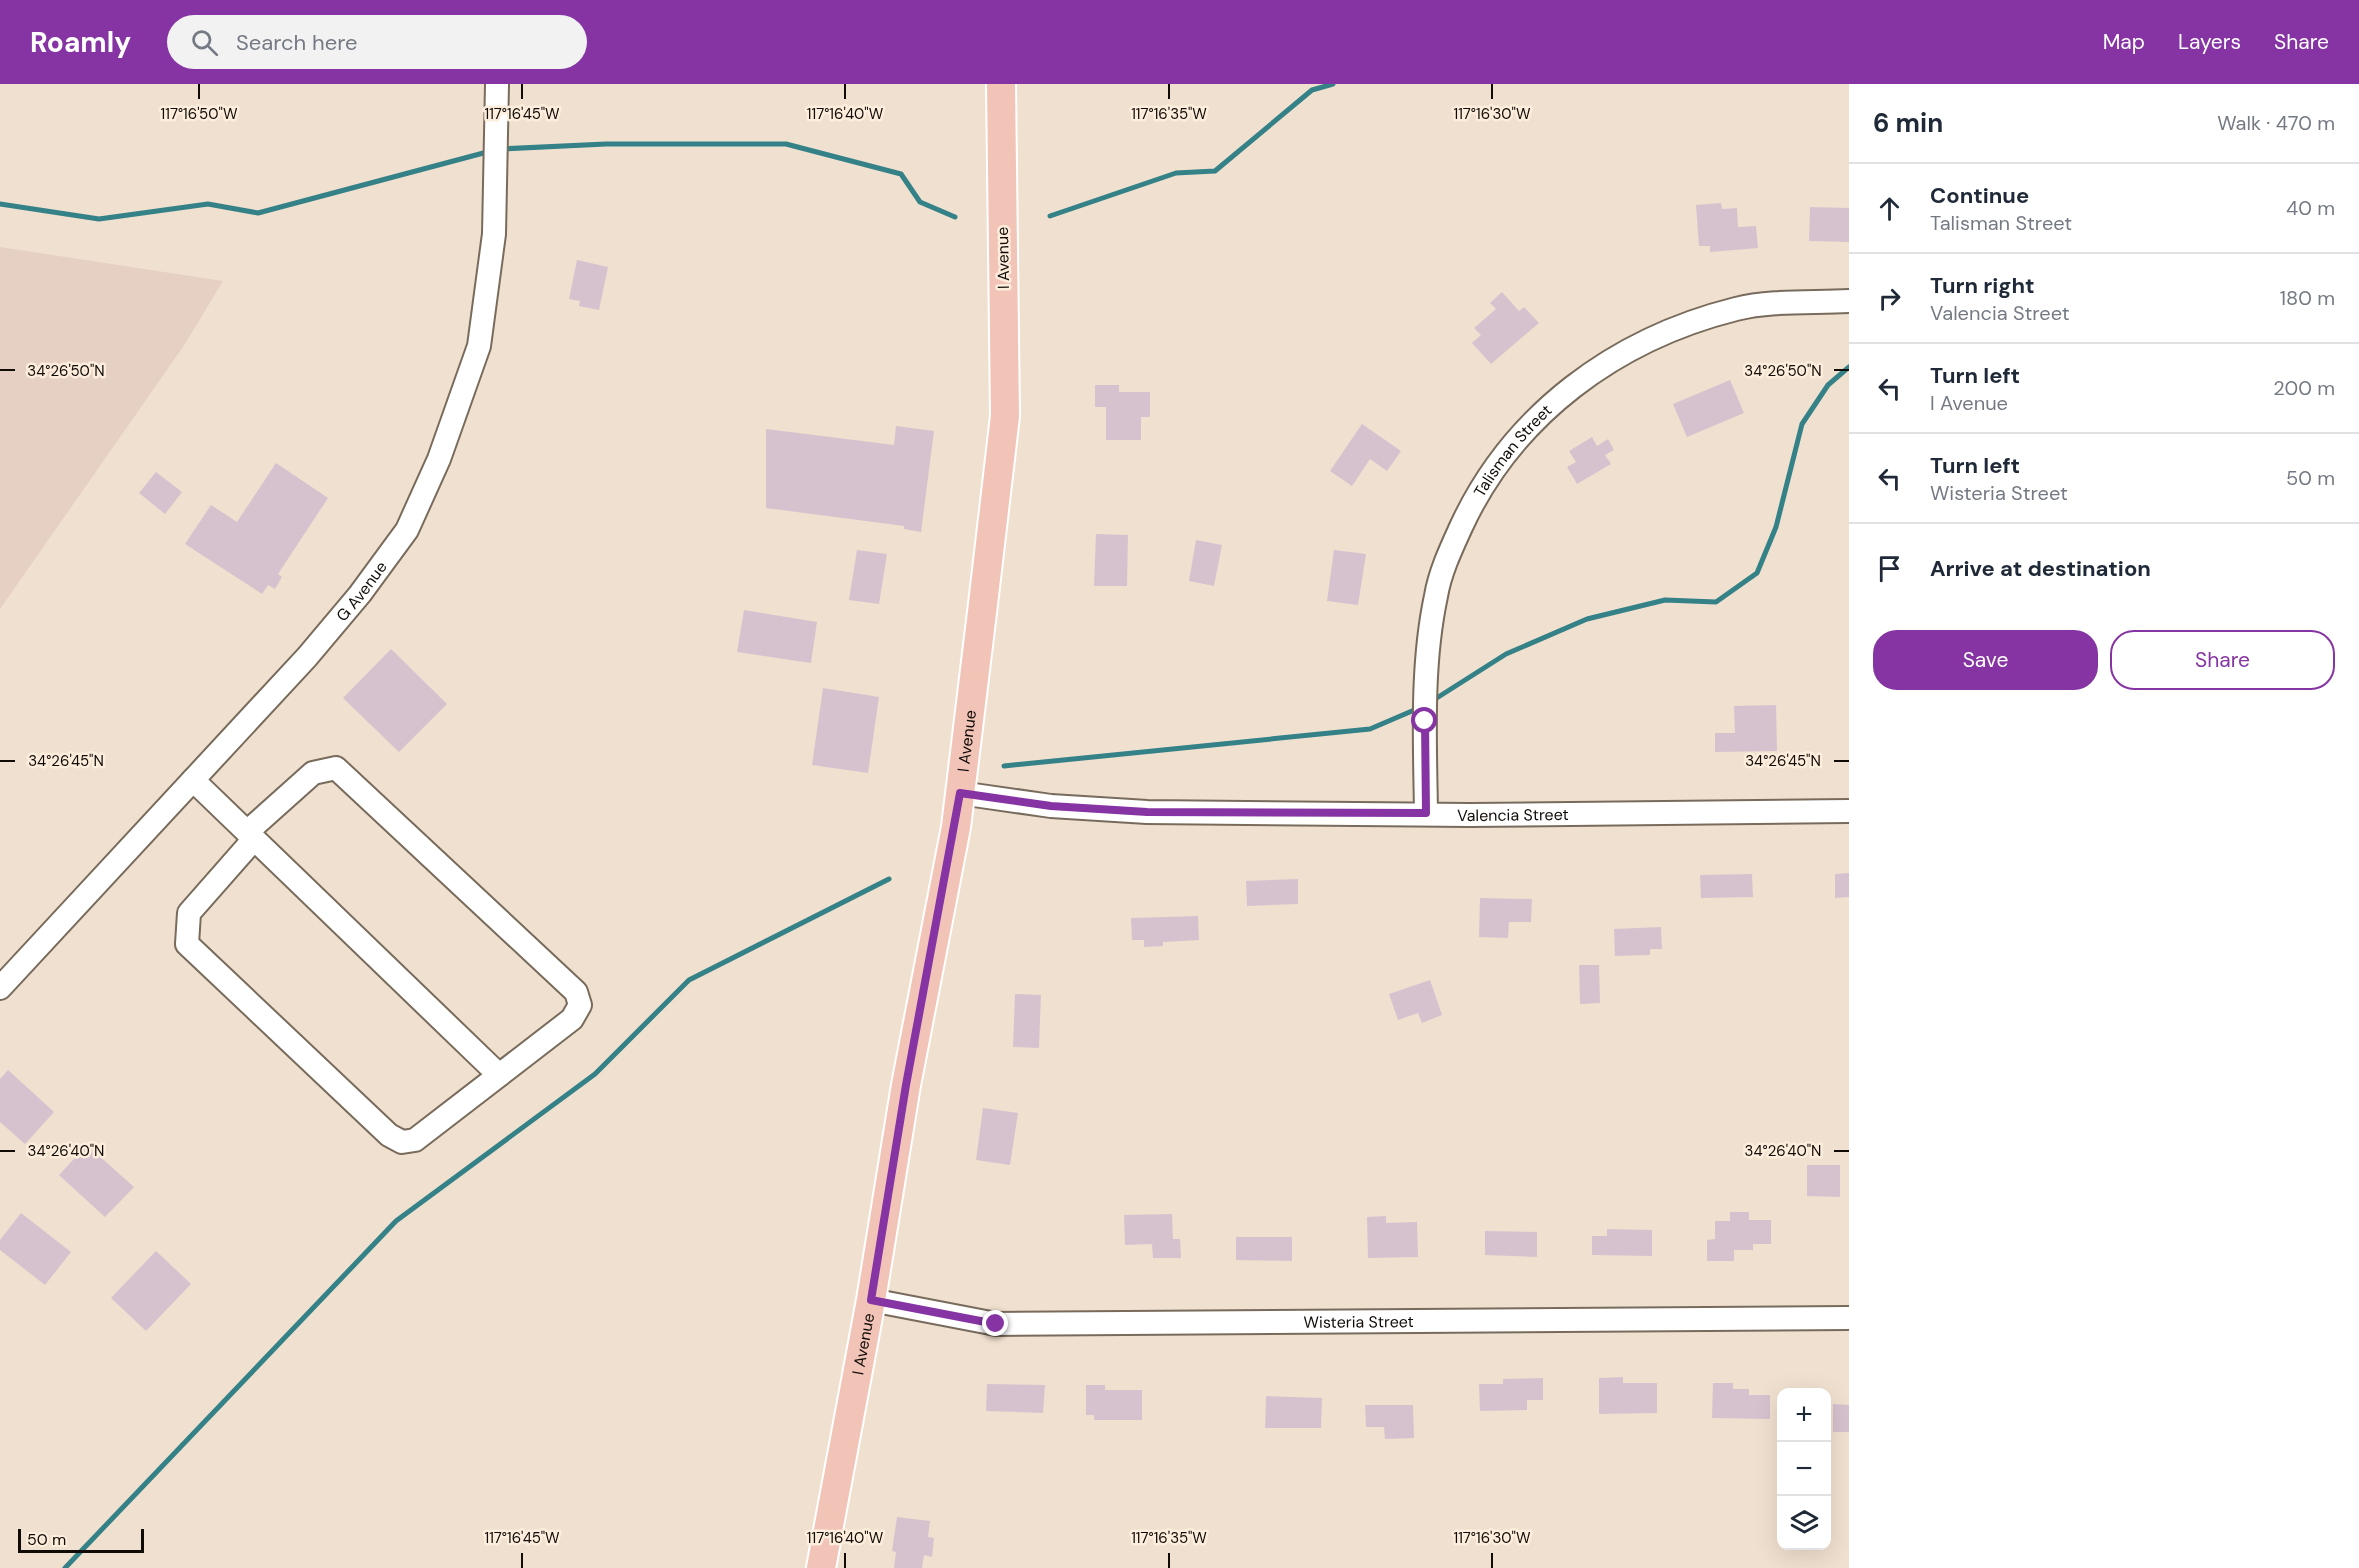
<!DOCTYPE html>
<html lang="en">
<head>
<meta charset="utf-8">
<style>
	body { margin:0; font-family:"DM Sans",sans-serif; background:#f2f2f3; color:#1f2937 }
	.controls { position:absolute; right:18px; bottom:18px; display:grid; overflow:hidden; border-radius:12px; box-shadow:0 6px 24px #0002 }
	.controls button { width:54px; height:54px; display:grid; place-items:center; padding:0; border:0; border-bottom:2px solid #e0e1e3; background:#fff; color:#1f2937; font:30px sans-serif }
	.scale { position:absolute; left:18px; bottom:15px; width:126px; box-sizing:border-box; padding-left:6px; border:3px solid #100b06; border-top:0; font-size:16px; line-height:21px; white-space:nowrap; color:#100b06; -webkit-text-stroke:4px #fdeddc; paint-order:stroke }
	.stop { position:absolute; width:18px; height:18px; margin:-14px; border:4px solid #8634a3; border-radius:50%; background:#fff }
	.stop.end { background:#8634a3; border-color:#fff; box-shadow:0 2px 6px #0008 }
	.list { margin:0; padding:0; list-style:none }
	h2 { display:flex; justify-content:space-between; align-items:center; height:78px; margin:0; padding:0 24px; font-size:26px }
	h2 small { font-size:20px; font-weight:400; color:#747a83 }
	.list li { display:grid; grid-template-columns:39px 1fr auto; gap:18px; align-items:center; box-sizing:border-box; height:90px; padding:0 24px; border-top:2px solid #e0e1e3 }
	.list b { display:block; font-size:22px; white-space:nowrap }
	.list p { margin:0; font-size:20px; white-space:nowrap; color:#747a83 }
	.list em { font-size:20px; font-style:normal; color:#747a83 }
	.actions { display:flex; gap:12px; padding:18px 24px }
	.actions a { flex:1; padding:14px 0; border:2px solid #8634a3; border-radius:24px; text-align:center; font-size:21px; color:#8634a3 }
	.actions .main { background:#8634a3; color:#fff }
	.icon { flex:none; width:33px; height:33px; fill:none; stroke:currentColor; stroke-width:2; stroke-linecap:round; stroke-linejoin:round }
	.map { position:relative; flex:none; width:1849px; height:1484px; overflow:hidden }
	header { display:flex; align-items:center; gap:36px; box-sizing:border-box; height:84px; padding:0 30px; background:#8634a3; color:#fff }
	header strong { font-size:28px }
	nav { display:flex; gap:33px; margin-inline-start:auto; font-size:21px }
	.search { width:420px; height:54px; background:#f2f2f3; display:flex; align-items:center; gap:15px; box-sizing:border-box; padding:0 21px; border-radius:33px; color:#747a83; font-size:22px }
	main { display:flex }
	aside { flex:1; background:#fff }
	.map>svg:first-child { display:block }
	.industrial { fill:#e6d0c4 }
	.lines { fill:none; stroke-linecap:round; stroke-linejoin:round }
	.stream { stroke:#348187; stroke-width:5 }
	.building { fill:#d6c2cf }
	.minor-casing { stroke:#786b5c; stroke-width:26 }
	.major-casing { stroke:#fff; stroke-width:32 }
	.minor { stroke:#fff; stroke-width:22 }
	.major { stroke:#f2c4b8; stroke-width:28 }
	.route { stroke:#8634a3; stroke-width:8 }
	.ticks { fill:none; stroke:#100b06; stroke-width:2 }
	.labels { text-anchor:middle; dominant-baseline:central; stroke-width:5; stroke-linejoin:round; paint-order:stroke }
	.street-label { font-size:16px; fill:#100b06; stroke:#fdeddc }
	.ticks-label { font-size:15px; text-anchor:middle; fill:#100b06; stroke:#fdeddc; stroke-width:5; stroke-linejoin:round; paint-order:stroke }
</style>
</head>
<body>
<header>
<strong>Roamly</strong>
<div class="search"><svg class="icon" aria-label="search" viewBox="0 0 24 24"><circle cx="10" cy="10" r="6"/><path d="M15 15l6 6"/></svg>Search here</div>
<nav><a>Map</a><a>Layers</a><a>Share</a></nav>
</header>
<main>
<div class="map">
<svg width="1849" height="1484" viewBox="0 0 1849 1484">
	<rect width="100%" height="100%" fill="#f0e0cf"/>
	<!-- industrial -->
	<polygon class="industrial" points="0,163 223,197 185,260 0,525"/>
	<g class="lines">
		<!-- stream -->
		<g class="stream">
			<polyline points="500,65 606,60 786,60 901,90 920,118 955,133"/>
			<polyline points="0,120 99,135 208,120 258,129 491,67"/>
			<polyline points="1050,132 1176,89 1215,87 1312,6 1333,0"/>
			<polyline points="1432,617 1506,570 1587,535 1665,516 1716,518 1757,489 1776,443 1802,340 1828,301 1849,283"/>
			<polyline points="1004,682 1370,645 1419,624"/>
			<polyline points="65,1484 396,1137 595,990 689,896 889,795"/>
		</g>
	</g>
	<!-- building -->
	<g class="building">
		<polygon points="1721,119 1722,125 1737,124 1738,143 1756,142 1758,164 1710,168 1710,162 1699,162 1696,121"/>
		<polygon points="1810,123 1849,124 1849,158 1809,157"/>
		<polygon points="577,176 608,183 599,226 579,222 580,217 569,215"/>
		<polygon points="1502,208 1519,227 1524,223 1539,239 1491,280 1472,259 1481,251 1474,244 1496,225 1490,219"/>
		<polygon points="1730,296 1744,329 1687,353 1673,320"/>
		<polygon points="1095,301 1119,301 1119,308 1150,308 1150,333 1141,333 1141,356 1106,356 1106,323 1095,323"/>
		<polygon points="1362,340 1401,367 1387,387 1370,375 1352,402 1330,387"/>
		<polygon points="896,342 934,347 921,448 904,445 904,442 766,424 766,345 894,361"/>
		<polygon points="1592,353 1597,362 1608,355 1614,366 1605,371 1611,380 1577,400 1567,383 1576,378 1569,367"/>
		<polygon points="276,379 328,414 278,490 282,493 275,505 268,501 262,510 185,460 211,421 237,438"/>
		<polygon points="156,388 182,408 165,430 139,409"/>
		<polygon points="1096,450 1128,451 1127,502 1094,502"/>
		<polygon points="1196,456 1222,461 1214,502 1189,497"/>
		<polygon points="857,466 887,470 879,520 849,516"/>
		<polygon points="1334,466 1366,470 1358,521 1327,517"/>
		<polygon points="744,526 817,538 811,579 737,568"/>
		<polygon points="391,565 447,620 399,668 343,614"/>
		<polygon points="823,604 879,613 868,689 812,681"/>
		<polygon points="1776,621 1777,667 1715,668 1715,649 1735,649 1734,622"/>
		<polygon points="1849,789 1849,813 1835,814 1835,790"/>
		<polygon points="1752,790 1753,813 1701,814 1700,791"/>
		<polygon points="1298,795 1298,820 1247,822 1246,797"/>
		<polygon points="1480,814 1532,815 1531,838 1509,838 1508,854 1479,853"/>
		<polygon points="1198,832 1199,856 1163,858 1163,862 1144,863 1144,856 1132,856 1131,834"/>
		<polygon points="1661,843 1662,865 1650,865 1650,871 1615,872 1614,845"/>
		<polygon points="1579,881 1599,881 1600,919 1580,920"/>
		<polygon points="1430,896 1442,931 1422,939 1418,929 1398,936 1389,910"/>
		<polygon points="1015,910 1041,911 1039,964 1013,963"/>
		<polygon points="8,986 54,1028 25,1060 0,1038 0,995"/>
		<polygon points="983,1024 1018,1029 1010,1081 976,1076"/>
		<polygon points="87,1061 134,1103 105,1133 59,1091"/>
		<polygon points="1807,1081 1840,1081 1840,1113 1807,1112"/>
		<polygon points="1730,1128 1749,1128 1749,1136 1771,1136 1771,1160 1753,1160 1753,1166 1734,1166 1734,1177 1707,1177 1707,1156 1715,1155 1715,1137 1730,1137"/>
		<polygon points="21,1129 71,1168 45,1201 0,1166 0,1156"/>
		<polygon points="1172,1130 1173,1155 1180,1155 1181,1174 1153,1174 1152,1160 1125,1161 1124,1131"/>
		<polygon points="1386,1132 1386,1139 1417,1138 1418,1173 1368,1174 1367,1133"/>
		<polygon points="1607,1145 1652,1146 1652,1172 1592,1171 1592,1152 1607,1152"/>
		<polygon points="1485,1147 1537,1148 1537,1173 1485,1171"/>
		<polygon points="1236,1153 1292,1153 1292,1177 1236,1176"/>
		<polygon points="156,1167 191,1200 146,1247 111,1214"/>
		<polygon points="1623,1293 1623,1299 1657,1299 1657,1329 1599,1330 1599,1294"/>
		<polygon points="1543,1294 1543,1316 1527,1316 1527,1326 1480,1327 1479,1300 1503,1300 1503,1295"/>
		<polygon points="1713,1299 1733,1299 1733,1305 1749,1305 1749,1311 1770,1311 1770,1335 1712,1334"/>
		<polygon points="987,1300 1045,1301 1043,1329 986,1327"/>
		<polygon points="1086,1301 1105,1301 1105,1306 1142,1306 1142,1336 1094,1336 1094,1331 1086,1331"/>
		<polygon points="1266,1312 1322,1314 1321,1344 1265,1344"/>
		<polygon points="1833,1320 1849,1321 1849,1348 1833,1348"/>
		<polygon points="1365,1321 1413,1321 1414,1354 1385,1355 1384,1343 1366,1343"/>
		<polygon points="897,1433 930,1437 928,1453 934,1454 932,1473 924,1471 922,1484 894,1484 896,1468 892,1467"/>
	</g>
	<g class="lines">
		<!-- minor casing -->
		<g class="minor-casing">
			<g id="minor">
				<polyline points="193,696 499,991"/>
				<path id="s1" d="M960,709L1051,722L1147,728L1470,731L1849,727"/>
				<path id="s2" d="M1426,729C1425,658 1421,582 1436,512C1440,488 1451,465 1461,443C1513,330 1616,255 1736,225C1771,216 1812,219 1849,217"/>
				<polyline points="247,748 313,689 336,684 576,908 580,921 572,935 415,1056 402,1058 389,1051 187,860 189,829 254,755"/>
				<path id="s3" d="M0,904L307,573L360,510L407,446L439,375L479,262L494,150L497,0"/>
				<path id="s4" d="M871,1216L996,1240L1849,1234"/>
			</g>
		</g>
		<!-- major casing -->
		<g class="major-casing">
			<g id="major">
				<path id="s5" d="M821,1484L871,1216L906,1001L956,743L983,520L1005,332L1001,0"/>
			</g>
		</g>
		<!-- minor -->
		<use href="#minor" class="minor"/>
		<!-- major -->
		<use href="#major" class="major"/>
	</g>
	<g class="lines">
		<!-- route -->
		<polyline class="route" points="996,1240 871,1216 906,1001 960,709 1051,722 1147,728 1426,729 1425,637"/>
	</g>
	<!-- ticks -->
	<path class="ticks" d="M199,0V15M522,0V15M845,0V15M1169,0V15M1492,0V15M0,286H15M1834,286H1849M0,677H15M1834,677H1849M0,1067H15M1834,1067H1849M522,1469V1484M845,1469V1484M1169,1469V1484M1492,1469V1484"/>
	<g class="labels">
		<!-- street labels -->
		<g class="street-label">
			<text transform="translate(1003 174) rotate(-91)">I Avenue</text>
			<text stroke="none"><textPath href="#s2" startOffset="384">Talisman Street</textPath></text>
			<text stroke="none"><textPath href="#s3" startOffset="537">G Avenue</textPath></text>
			<text stroke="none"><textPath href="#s5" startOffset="840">I Avenue</textPath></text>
			<text stroke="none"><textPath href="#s1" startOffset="554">Valencia Street</textPath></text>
			<text stroke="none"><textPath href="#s4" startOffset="490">Wisteria Street</textPath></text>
			<text stroke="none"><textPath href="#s5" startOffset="228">I Avenue</textPath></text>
		</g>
	</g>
	<g class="ticks-label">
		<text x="199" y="35">117°16'50"W</text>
		<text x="522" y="35">117°16'45"W</text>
		<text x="845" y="35">117°16'40"W</text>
		<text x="1169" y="35">117°16'35"W</text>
		<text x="1492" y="35">117°16'30"W</text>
		<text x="66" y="292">34°26'50"N</text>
		<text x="1783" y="292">34°26'50"N</text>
		<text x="66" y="682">34°26'45"N</text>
		<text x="1783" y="682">34°26'45"N</text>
		<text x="66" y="1072">34°26'40"N</text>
		<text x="1783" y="1072">34°26'40"N</text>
		<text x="522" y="1459">117°16'45"W</text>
		<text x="845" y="1459">117°16'40"W</text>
		<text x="1169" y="1459">117°16'35"W</text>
		<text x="1492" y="1459">117°16'30"W</text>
	</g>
</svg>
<div class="controls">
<button>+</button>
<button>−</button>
<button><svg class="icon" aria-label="layers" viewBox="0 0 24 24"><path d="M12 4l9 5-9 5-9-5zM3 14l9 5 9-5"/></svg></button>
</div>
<div class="scale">50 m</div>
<div class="stop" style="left:1425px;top:637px"></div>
<div class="stop end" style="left:996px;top:1240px"></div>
</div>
<aside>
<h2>6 min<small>Walk · 470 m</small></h2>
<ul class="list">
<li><svg class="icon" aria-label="ahead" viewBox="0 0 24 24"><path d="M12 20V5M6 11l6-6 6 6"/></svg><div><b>Continue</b><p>Talisman Street</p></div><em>40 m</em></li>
<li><svg class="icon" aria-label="right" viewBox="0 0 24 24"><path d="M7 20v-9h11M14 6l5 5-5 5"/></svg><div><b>Turn right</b><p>Valencia Street</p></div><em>180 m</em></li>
<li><svg class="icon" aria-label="left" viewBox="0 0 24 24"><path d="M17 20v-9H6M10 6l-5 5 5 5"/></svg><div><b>Turn left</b><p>I Avenue</p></div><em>200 m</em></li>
<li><svg class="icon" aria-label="left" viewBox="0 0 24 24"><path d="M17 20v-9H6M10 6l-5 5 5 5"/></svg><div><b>Turn left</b><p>Wisteria Street</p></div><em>50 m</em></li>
<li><svg class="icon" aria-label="arrive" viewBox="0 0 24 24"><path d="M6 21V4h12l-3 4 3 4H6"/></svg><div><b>Arrive at destination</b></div></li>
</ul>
<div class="actions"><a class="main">Save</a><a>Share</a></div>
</aside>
</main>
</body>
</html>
